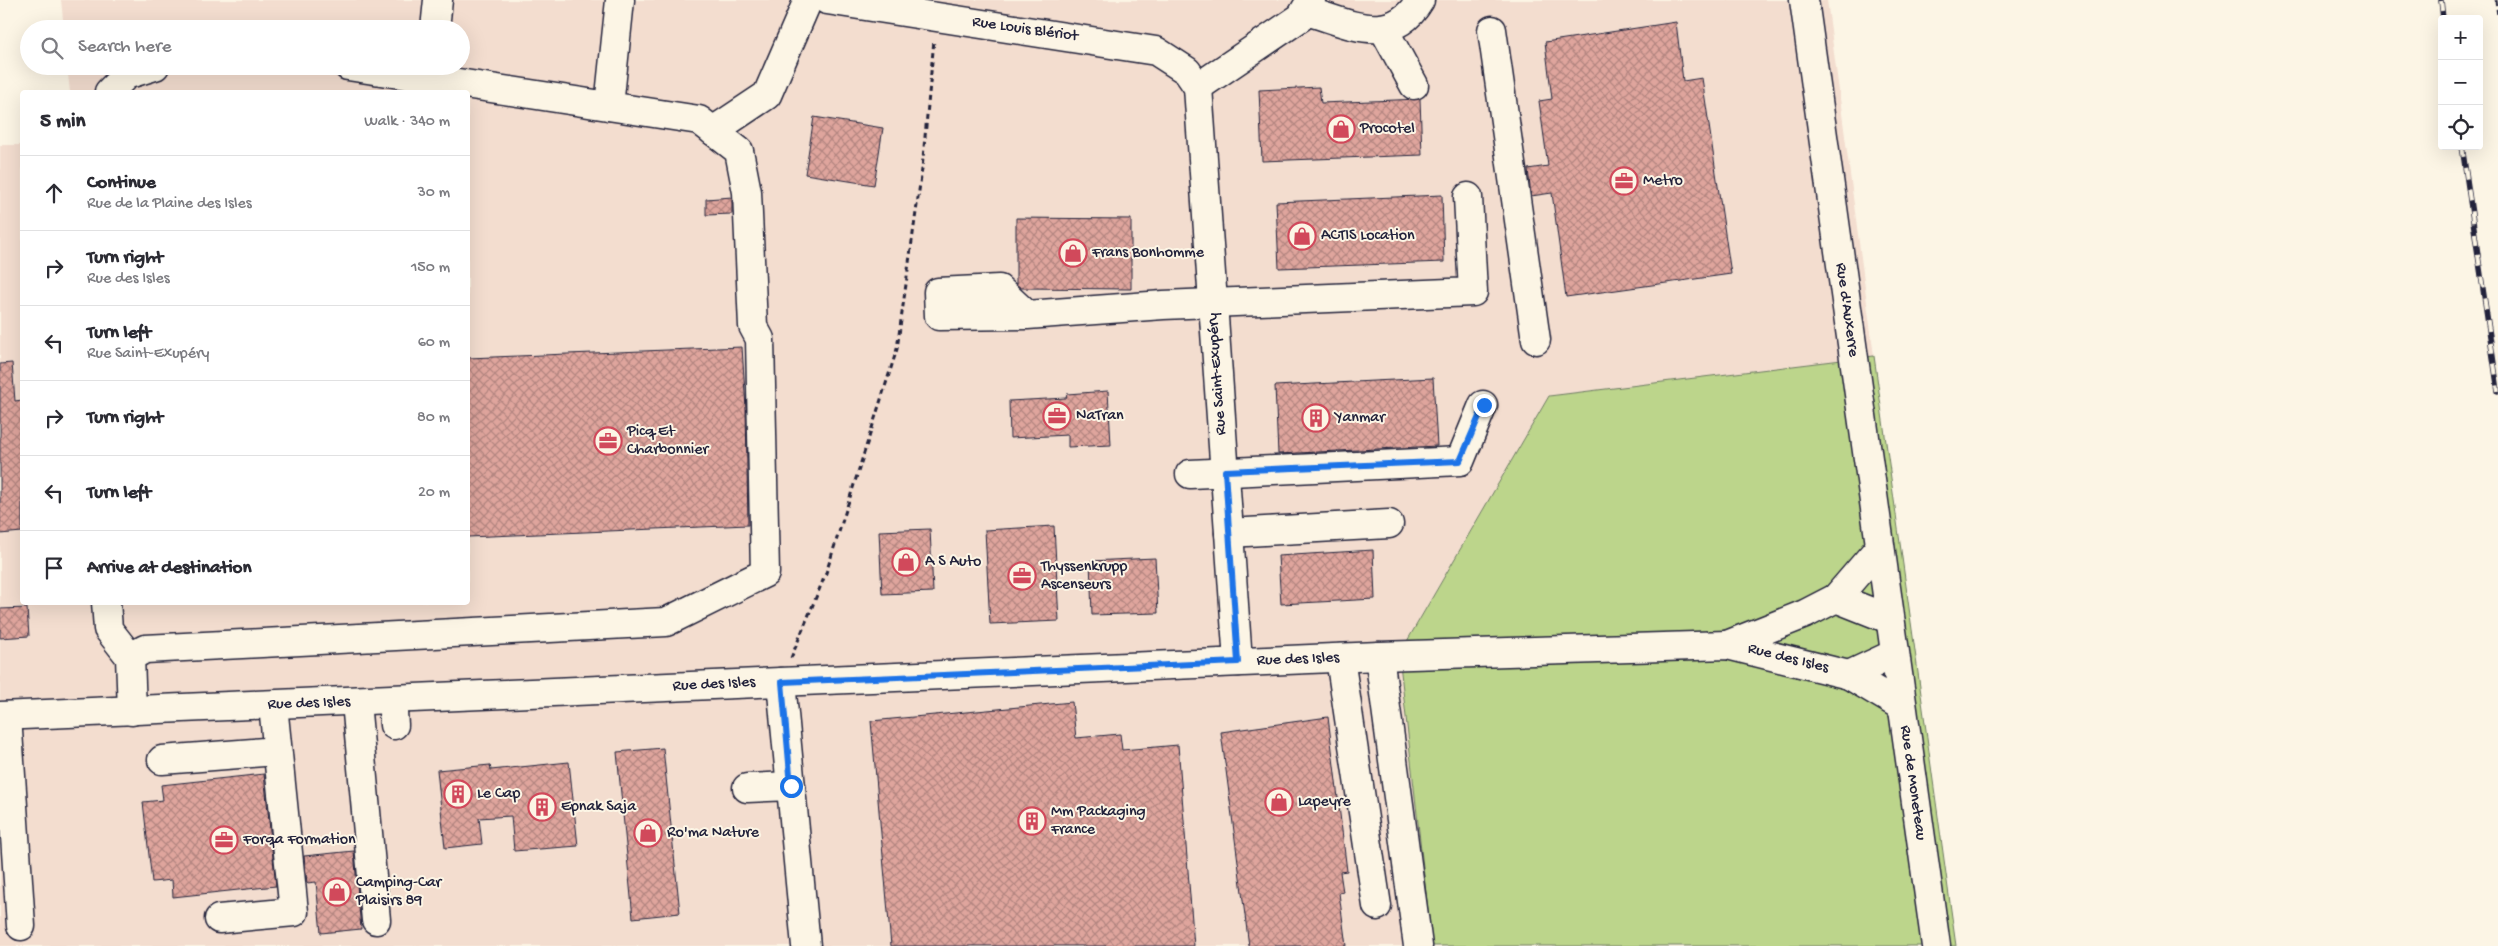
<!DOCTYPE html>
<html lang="en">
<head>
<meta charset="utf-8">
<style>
	body { margin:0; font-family:"Gochi Hand",sans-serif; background:#f7f7f7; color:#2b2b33 }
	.controls { position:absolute; right:15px; top:15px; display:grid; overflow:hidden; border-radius:5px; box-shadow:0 5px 20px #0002 }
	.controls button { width:45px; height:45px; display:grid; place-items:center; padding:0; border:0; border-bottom:1px solid #e1e1e2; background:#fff; color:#2b2b33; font:25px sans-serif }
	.stop { position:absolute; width:15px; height:15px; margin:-11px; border:4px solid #1a73e8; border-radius:50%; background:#fff }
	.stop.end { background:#1a73e8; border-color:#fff; box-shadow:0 1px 5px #0008 }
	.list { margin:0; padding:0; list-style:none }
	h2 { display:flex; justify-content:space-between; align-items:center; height:65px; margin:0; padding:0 20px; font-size:21px }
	h2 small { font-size:16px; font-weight:400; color:#7c7c81 }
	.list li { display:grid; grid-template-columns:32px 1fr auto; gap:15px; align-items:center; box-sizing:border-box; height:75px; padding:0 20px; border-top:1px solid #e1e1e2 }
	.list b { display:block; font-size:19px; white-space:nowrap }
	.list p { margin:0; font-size:16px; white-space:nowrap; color:#7c7c81 }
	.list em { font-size:16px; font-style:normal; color:#7c7c81 }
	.icon { flex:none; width:28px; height:28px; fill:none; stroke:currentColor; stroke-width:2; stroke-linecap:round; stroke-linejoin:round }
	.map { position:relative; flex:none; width:2498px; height:946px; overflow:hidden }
	.search { position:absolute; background:#fff; box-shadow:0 5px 20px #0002; left:20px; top:20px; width:450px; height:55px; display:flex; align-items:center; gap:12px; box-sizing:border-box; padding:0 18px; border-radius:28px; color:#7c7c81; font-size:19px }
	.panel { position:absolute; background:#fff; box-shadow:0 5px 20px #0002; left:20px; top:90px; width:450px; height:515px; border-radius:5px }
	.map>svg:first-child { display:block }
	.built { fill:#f3ddcf }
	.grass { fill:#bcd58b; stroke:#6f7c63 }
	.building { fill:url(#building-cross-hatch); stroke:#22223b }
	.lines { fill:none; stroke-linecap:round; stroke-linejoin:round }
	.minor-casing { stroke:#22223b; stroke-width:31 }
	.major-casing { stroke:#22223b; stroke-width:31 }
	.path { stroke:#22223b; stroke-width:3; stroke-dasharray:5 4; stroke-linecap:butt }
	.minor { stroke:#fcf5e5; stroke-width:28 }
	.major { stroke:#fcf5e5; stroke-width:28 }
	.rail-casing { stroke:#22223b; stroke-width:5.5 }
	.rail { stroke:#fcf5e5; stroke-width:4; stroke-dasharray:11; stroke-linecap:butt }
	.route { stroke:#1a73e8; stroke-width:6 }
	.labels { text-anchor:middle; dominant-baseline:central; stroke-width:4; stroke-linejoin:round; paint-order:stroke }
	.street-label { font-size:16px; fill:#22223b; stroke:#fcf5e5 }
	.poi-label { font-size:16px; fill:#22223b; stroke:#fcf5e5; text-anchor:start }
</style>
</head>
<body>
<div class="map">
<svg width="2498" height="946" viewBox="0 0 2498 946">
	<defs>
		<pattern id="building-cross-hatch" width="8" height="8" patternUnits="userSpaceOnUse" patternTransform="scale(1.25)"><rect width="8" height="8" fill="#dfa59d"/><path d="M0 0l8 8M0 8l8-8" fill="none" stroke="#b48681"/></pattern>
	</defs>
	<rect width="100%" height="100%" fill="#fcf5e5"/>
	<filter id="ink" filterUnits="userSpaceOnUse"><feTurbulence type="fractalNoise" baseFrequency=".02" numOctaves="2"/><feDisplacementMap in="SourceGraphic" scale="10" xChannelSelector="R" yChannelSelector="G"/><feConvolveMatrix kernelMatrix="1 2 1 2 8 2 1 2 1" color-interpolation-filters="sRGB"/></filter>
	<g filter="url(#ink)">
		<!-- built -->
		<polygon class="built" points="61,0 1827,0 1874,356 1549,396 1399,655 1432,946 0,946 0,145 22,145 22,602 468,602 468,92 70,92 67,66 461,66 461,29 64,29"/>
		<!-- grass -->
		<polygon class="grass" points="1874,356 1956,946 1432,946 1399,655 1549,396"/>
		<!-- building -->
		<g class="building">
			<polygon points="1676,22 1683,81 1702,78 1731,274 1566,297 1552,193 1531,196 1528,169 1548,166 1539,101 1552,99 1545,42"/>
			<polygon points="1319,87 1321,103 1420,99 1422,155 1262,161 1259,90"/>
			<polygon points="814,117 883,128 874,185 805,174"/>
			<polygon points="1442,195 1444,262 1279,268 1276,202"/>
			<polygon points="732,197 732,214 706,215 706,199"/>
			<polygon points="1016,218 1131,219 1131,289 1021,288 1016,284"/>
			<polygon points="742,347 746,409 748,525 468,537 468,358"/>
			<polygon points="12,363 15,401 22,400 22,532 0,534 0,364"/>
			<polygon points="1433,378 1437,446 1278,454 1275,386"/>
			<polygon points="1108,391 1111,445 1068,447 1068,435 1010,438 1009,401 1066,398 1067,394"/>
			<polygon points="1054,526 1059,621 990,624 985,530"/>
			<polygon points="930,529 933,592 882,594 879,531"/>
			<polygon points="1373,550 1375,599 1281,604 1278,556"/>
			<polygon points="1155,558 1158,613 1092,615 1090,561"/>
			<polygon points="27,608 29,636 0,638 0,609"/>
			<polygon points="1072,702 1076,738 1120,734 1122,750 1178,745 1194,946 891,946 871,721"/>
			<polygon points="1328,717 1347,871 1340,872 1343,892 1339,893 1346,946 1249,946 1221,732"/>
			<polygon points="663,748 680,913 633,918 617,752"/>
			<polygon points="569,762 578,846 514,851 511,816 479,818 482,844 445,848 437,770 490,765 491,770"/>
			<polygon points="264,774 276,886 173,897 172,880 152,882 143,802 163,800 161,785"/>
			<polygon points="354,851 361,929 321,933 316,882 307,883 304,856"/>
		</g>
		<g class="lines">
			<!-- minor casing -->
			<g class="minor-casing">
				<g id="minor">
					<polyline points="827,0 1156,51 1187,71 1198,87 1238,662"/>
					<path d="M1306,11C1347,22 1391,49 1420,0"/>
					<polyline points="1383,28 1414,85"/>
					<polyline points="435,29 438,0"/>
					<polyline points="1492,30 1536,340"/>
					<polyline points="1198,87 1301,17 1311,0"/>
					<polyline points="109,92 126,75 155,66"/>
					<polyline points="609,106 620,0"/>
					<polyline points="713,131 767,95 808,0"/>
					<polyline points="1027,315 999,289 938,292 939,316 1027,315 1163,305 1473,292 1468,197"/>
					<polyline points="1190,474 1460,461 1483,405"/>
					<polyline points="1229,533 1389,524"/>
					<polyline points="1836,598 1889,619"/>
					<polyline points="106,602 108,629 130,657 132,711"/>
					<polyline points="1727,645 1805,614 1836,598 1879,548"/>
					<polyline points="1379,656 1418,946"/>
					<polyline points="130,657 145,649 666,622 765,573 760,339 753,326 747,192 739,151 699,120 348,66"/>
					<polyline points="1340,658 1377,906"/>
					<polyline points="1849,675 1894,654"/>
					<polyline points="781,682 806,946"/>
					<polyline points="392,700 394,725"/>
					<polyline points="356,702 376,920"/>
					<polyline points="0,716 1379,656 1727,645 1849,675 1901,706"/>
					<polyline points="7,716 21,926"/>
					<polyline points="162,760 277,751"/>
					<polyline points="747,788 791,786"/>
					<polyline points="219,919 294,912 273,705"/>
				</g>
			</g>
			<!-- major casing -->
			<g class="major-casing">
				<polyline id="major" points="1804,0 1936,946"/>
			</g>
			<!-- path -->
			<g class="path">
				<polyline points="2496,0 2498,16"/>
				<polyline points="791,658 826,573 897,349 922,169 934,40"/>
			</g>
			<!-- minor -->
			<use href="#minor" class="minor"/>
			<!-- major -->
			<use href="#major" class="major"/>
			<!-- rail casing -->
			<g class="rail-casing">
				<g id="rail">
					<polyline points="2441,0 2443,19"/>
					<polyline points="2462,146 2498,391"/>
				</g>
			</g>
			<!-- rail -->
			<use href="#rail" class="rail"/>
		</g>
	</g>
	<g class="lines" filter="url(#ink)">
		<!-- route -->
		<polyline class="route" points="791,786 782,682 1238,662 1225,471 1460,461 1484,405"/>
	</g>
	<!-- icons -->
	<defs>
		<g id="shop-ring" transform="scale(1.4375)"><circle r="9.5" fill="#fcf5e5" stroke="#d1495b" stroke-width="1.5"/><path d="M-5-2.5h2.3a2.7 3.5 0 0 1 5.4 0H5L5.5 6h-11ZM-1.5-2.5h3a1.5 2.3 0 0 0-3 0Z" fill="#d1495b"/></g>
		<g id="office-ring" transform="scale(1.4375)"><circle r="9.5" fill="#fcf5e5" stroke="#d1495b" stroke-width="1.5"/><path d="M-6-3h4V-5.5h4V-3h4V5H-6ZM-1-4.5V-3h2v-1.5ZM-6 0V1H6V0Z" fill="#d1495b"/></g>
		<g id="building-ring" transform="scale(1.4375)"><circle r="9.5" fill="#fcf5e5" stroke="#d1495b" stroke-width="1.5"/><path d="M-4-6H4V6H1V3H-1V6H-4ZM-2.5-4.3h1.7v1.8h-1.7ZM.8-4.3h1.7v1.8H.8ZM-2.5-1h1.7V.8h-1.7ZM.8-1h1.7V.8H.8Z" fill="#d1495b"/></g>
	</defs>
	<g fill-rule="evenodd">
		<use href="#shop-ring" x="1341" y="129"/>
		<use href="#office-ring" x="1624" y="181"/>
		<use href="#shop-ring" x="1302" y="236"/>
		<use href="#shop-ring" x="1073" y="253"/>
		<use href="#office-ring" x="1057" y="416"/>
		<use href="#building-ring" x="1316" y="418"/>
		<use href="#office-ring" x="608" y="441"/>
		<use href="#shop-ring" x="906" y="562"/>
		<use href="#office-ring" x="1022" y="576"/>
		<use href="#building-ring" x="458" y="794"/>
		<use href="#shop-ring" x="1279" y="802"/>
		<use href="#building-ring" x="542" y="807"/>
		<use href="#building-ring" x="1032" y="821"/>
		<use href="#shop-ring" x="648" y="833"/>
		<use href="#office-ring" x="224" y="840"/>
		<use href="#shop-ring" x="337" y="892"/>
	</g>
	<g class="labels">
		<!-- street labels -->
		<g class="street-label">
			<text transform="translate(1025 30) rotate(8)">Rue Louis Blériot</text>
			<text transform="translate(1846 310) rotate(82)">Rue d'Auxerre</text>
			<text transform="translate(1218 374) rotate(-94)">Rue Saint-Exupéry</text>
			<text transform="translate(1788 659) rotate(14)">Rue des Isles</text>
			<text transform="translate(1298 660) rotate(-2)">Rue des Isles</text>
			<text transform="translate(714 685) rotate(-3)">Rue des Isles</text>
			<text transform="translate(309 704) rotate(-2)">Rue des Isles</text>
			<text transform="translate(1912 783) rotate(82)">Rue de Moneteau</text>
		</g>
		<!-- poi labels -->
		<g class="poi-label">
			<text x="1360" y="129">Procotel</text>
			<text x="1643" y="181">Metro</text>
			<text x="1321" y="236">ACTIS Location</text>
			<text x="1092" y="253">Frans Bonhomme</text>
			<text x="1076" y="416">NaTran</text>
			<text x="1335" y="418">Yanmar</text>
			<text x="627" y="432">Picq Et<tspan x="627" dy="18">Charbonnier</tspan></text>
			<text x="925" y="562">A S Auto</text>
			<text x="1041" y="567">Thyssenkrupp<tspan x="1041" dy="18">Ascenseurs</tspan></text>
			<text x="477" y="794">Le Cap</text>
			<text x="1298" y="802">Lapeyre</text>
			<text x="561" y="807">Epnak Saja</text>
			<text x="1051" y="812">Mm Packaging<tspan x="1051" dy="18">France</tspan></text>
			<text x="667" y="833">Ro'ma Nature</text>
			<text x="243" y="840">Forqa Formation</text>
			<text x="356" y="883">Camping-Car<tspan x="356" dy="18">Plaisirs 89</tspan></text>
		</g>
	</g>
</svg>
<div class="controls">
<button>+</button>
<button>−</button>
<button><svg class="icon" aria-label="locate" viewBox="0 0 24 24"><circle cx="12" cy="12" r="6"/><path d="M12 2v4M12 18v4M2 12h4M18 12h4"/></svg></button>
</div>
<div class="stop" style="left:791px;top:786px"></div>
<div class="stop end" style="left:1484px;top:405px"></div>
<div class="search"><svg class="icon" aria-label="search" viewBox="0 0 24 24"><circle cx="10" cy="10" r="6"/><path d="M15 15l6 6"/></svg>Search here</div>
<section class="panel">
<h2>5 min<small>Walk · 340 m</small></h2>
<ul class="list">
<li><svg class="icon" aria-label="ahead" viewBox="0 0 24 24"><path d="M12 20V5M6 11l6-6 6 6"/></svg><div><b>Continue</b><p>Rue de la Plaine des Isles</p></div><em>30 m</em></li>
<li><svg class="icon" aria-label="right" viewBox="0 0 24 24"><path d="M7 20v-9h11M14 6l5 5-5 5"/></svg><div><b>Turn right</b><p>Rue des Isles</p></div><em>150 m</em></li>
<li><svg class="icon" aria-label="left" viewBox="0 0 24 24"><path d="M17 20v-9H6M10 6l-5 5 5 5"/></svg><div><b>Turn left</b><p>Rue Saint-Exupéry</p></div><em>60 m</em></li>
<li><svg class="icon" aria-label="right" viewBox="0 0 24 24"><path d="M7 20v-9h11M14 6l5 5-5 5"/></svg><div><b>Turn right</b></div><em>80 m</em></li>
<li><svg class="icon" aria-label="left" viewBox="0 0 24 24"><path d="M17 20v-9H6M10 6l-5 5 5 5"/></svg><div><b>Turn left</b></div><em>20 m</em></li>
<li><svg class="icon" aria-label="arrive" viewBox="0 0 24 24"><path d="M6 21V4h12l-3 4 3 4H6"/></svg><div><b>Arrive at destination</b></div></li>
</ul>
</section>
</div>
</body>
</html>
